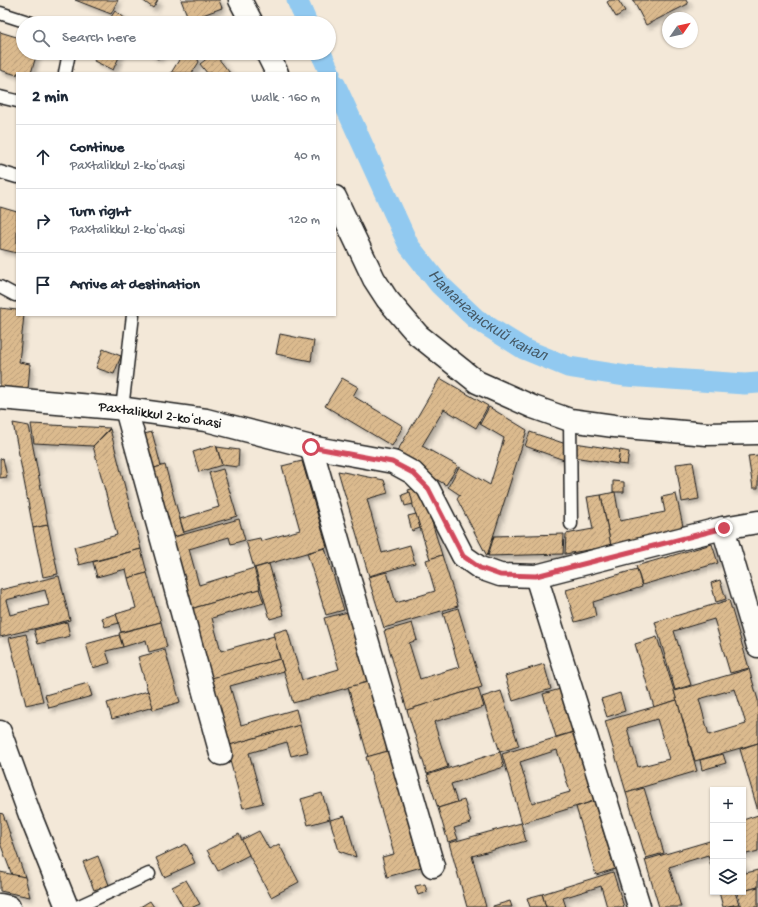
<!DOCTYPE html>
<html lang="en">
<head>
<meta charset="utf-8">
<style>
	body { margin:0; font-family:"Gochi Hand",sans-serif; background:#f6f6f7; color:#1f2937 }
	.controls { position:absolute; right:12px; bottom:12px; display:grid; overflow:hidden; border-radius:0px; box-shadow:0 1px 3px #0004 }
	.controls button { width:36px; height:36px; display:grid; place-items:center; padding:0; border:0; border-bottom:1px solid #e0e1e3; background:#fff; color:#1f2937; font:20px sans-serif }
	.compass { position:absolute; left:662px; top:12px; width:36px; height:36px; border-radius:50%; background:#fff; box-shadow:0 1px 3px #0004; rotate:56deg }
	.stop { position:absolute; width:12px; height:12px; margin:-9px; border:3px solid #d1495b; border-radius:50%; background:#fff }
	.stop.end { background:#d1495b; border-color:#fff; box-shadow:0 1px 4px #0008 }
	.list { margin:0; padding:0; list-style:none }
	h2 { display:flex; justify-content:space-between; align-items:center; height:52px; margin:0; padding:0 16px; font-size:17px }
	h2 small { font-size:13px; font-weight:400; color:#747a83 }
	.list li { display:grid; grid-template-columns:26px 1fr auto; gap:12px; align-items:center; box-sizing:border-box; height:64px; padding:0 16px; border-top:1px solid #e0e1e3 }
	.list b { display:block; font-size:15px; white-space:nowrap }
	.list p { margin:0; font-size:13px; white-space:nowrap; color:#747a83 }
	.list em { font-size:13px; font-style:normal; color:#747a83 }
	.icon { flex:none; width:22px; height:22px; fill:none; stroke:currentColor; stroke-width:2; stroke-linecap:round; stroke-linejoin:round }
	.map { position:relative; flex:none; width:758px; height:907px; overflow:hidden }
	.search { position:absolute; background:#fff; box-shadow:0 1px 3px #0004; left:16px; top:16px; width:320px; height:44px; display:flex; align-items:center; gap:10px; box-sizing:border-box; padding:0 14px; border-radius:22px; color:#747a83; font-size:15px }
	.panel { position:absolute; background:#fff; box-shadow:0 1px 3px #0004; left:16px; top:72px; width:320px; height:244px; border-radius:0px }
	.map>svg:first-child { display:block }
	.lines { fill:none; stroke-linecap:round; stroke-linejoin:round }
	.canal { stroke:#91c9f0; stroke-width:21 }
	.building { fill:url(#building-hatch); stroke:#1c1c1c; fill-rule:evenodd; filter:url(#shadow) }
	.lane-casing { stroke:#1c1c1c; stroke-width:15 }
	.street-casing { stroke:#1c1c1c; stroke-width:25 }
	.secondary-casing { stroke:#1c1c1c; stroke-width:25 }
	.lane { stroke:#fdfcf7; stroke-width:12 }
	.street { stroke:#fdfcf7; stroke-width:22 }
	.secondary { stroke:#fdfcf7; stroke-width:22 }
	.route { stroke:#d1495b; stroke-width:5 }
	.labels { text-anchor:middle; dominant-baseline:central; stroke-width:4; stroke-linejoin:round; paint-order:stroke }
	.street-label { font-size:14px; fill:#1c1c1c; stroke:#fdfcf7 }
	.water-label { font-size:15px; font-style:italic; fill:#455966; stroke:#fdfcf7 }
</style>
</head>
<body>
<div class="map">
<svg width="758" height="907" viewBox="0 0 758 907">
	<defs>
		<pattern id="building-hatch" width="6" height="6" patternUnits="userSpaceOnUse"><rect width="6" height="6" fill="#dbba8e"/><path d="M-1 1l2-2M0 6l6-6M5 7l2-2" fill="none" stroke="#bb9f7a"/></pattern>
		<filter id="shadow"><feDropShadow dx="3.5" dy="3.5" stdDeviation="2" flood-color="#0004"/></filter>
	</defs>
	<rect width="100%" height="100%" fill="#f3e8d8"/>
	<filter id="ink" filterUnits="userSpaceOnUse"><feTurbulence type="fractalNoise" baseFrequency=".025" numOctaves="2"/><feDisplacementMap in="SourceGraphic" scale="8" xChannelSelector="R" yChannelSelector="G"/><feConvolveMatrix kernelMatrix="1 2 1 2 8 2 1 2 1" color-interpolation-filters="sRGB"/></filter>
	<g filter="url(#ink)">
		<g class="lines">
			<!-- canal -->
			<g class="canal">
				<polyline points="297,0 307,23"/>
				<polyline points="321,53 330,73"/>
				<path id="s1" d="M335,84L409,246L439,284L476,319L524,349L568,367L626,376L745,384L758,383"/>
			</g>
		</g>
		<!-- building -->
		<g class="building">
			<polygon points="75,0 118,0 111,14"/>
			<polygon points="142,0 158,0 153,8"/>
			<polygon points="181,0 219,0 222,8 189,20"/>
			<polygon points="610,0 618,0 625,11 616,17 607,2"/>
			<polygon points="633,0 686,0 688,4 646,25"/>
			<polygon points="115,11 132,23 107,23"/>
			<polygon points="0,32 23,39 23,53 37,53 31,73 17,73 17,75 0,70"/>
			<polygon points="98,53 121,53 113,70 94,61"/>
			<polygon points="150,53 162,53 158,59"/>
			<polygon points="176,53 195,53 199,62 192,73 171,73 179,60"/>
			<polygon points="214,53 230,73 207,73 200,64"/>
			<polygon points="0,207 17,212 17,253 0,249"/>
			<polygon points="0,308 17,310 17,315 24,315 19,362 30,364 28,390 0,387"/>
			<polygon points="280,334 314,341 311,361 276,354"/>
			<polygon points="103,349 121,356 114,374 96,368"/>
			<polygon points="342,378 358,387 353,396 403,426 392,446 325,406"/>
			<polygon points="440,378 488,406 476,428 444,409 422,446 458,466 446,485 395,455"/>
			<polygon points="489,407 527,430 487,556 457,499 460,495 448,487 459,467 490,485 504,438 480,424"/>
			<polygon points="13,423 29,426 48,525 33,528"/>
			<polygon points="31,424 110,428 93,446 34,443"/>
			<polygon points="110,429 141,549 79,565 74,547 117,535 93,446"/>
			<polygon points="152,432 161,466 146,471 136,436"/>
			<polygon points="530,432 569,445 564,460 525,446"/>
			<polygon points="575,443 620,450 618,464 573,457"/>
			<polygon points="216,445 222,465 199,472 193,452"/>
			<polygon points="217,447 239,450 238,467 222,465"/>
			<polygon points="620,450 629,452 627,465 618,464"/>
			<polygon points="758,455 758,488 753,488 748,456"/>
			<polygon points="3,458 7,477 0,478 0,459"/>
			<polygon points="302,461 327,547 254,568 246,541 260,538 261,541 300,530 282,466"/>
			<polygon points="693,462 699,499 682,502 676,464"/>
			<polygon points="165,465 184,534 166,539 147,470"/>
			<polygon points="223,469 237,516 184,532 180,519 219,507 209,473"/>
			<polygon points="338,471 384,480 388,493 367,499 382,553 410,545 415,563 369,576"/>
			<polygon points="613,481 624,482 624,492 613,492"/>
			<polygon points="421,486 442,555 430,559 408,490"/>
			<polygon points="410,492 413,504 405,506 402,495"/>
			<polygon points="615,492 620,521 665,512 662,497 676,494 684,531 611,546 601,495"/>
			<polygon points="601,495 611,546 565,554 566,534 593,529 587,497"/>
			<polygon points="416,514 420,528 412,531 408,516"/>
			<polygon points="239,519 245,540 231,544 229,537 189,549 199,585 254,568 260,589 187,610 167,539"/>
			<polygon points="48,525 58,574 43,577 33,528"/>
			<polygon points="564,534 563,554 488,556 494,536"/>
			<polygon points="712,544 718,563 642,585 636,566"/>
			<polygon points="325,548 344,610 326,615 307,553"/>
			<polygon points="141,549 147,573 128,578 126,569 97,577 93,562"/>
			<polygon points="442,555 458,606 384,628 368,577 387,572 396,603 435,591 426,560"/>
			<polygon points="269,564 284,615 270,619 255,568"/>
			<polygon points="637,569 642,587 593,602 596,616 575,622 566,590"/>
			<polygon points="147,573 161,622 121,632 116,614 136,608 128,578"/>
			<path d="M59,576L70,620L0,637V590ZM45,590L49,605L10,615L6,600Z"/>
			<polygon points="720,580 726,599 716,602 711,583"/>
			<polygon points="259,589 264,603 212,618 221,651 274,636 280,659 207,680 187,610"/>
			<polygon points="729,600 749,668 730,673 714,619 674,631 691,685 675,690 655,622"/>
			<polygon points="458,608 482,687 407,710 384,631 412,623 417,640 409,643 420,679 459,667 443,613"/>
			<polygon points="348,612 368,682 293,703 273,633 287,629 302,680 339,669 324,618"/>
			<polygon points="116,614 119,623 105,627 102,618"/>
			<polygon points="67,622 70,636 38,644 34,630"/>
			<polygon points="161,622 167,647 149,652 146,640 123,647 119,633"/>
			<polygon points="26,634 43,701 26,705 9,638"/>
			<polygon points="119,635 123,647 106,651 110,663 93,668 86,644"/>
			<polygon points="657,637 677,700 654,707 635,644"/>
			<polygon points="165,650 180,702 153,710 138,657"/>
			<polygon points="280,659 284,671 230,686 241,725 296,709 300,725 227,746 208,679"/>
			<polygon points="544,664 551,689 513,701 505,676"/>
			<path d="M749,669L758,700V743L695,761L674,691ZM735,689L746,724L709,735L699,699Z"/>
			<polygon points="368,682 388,751 368,757 348,687"/>
			<polygon points="88,683 92,696 49,708 45,695"/>
			<polygon points="478,688 484,707 434,722 448,767 427,774 407,710"/>
			<polygon points="560,689 573,732 556,737 543,694"/>
			<polygon points="148,691 153,707 112,719 107,703"/>
			<polygon points="501,691 519,746 500,752 482,697"/>
			<polygon points="620,693 625,711 607,717 601,699"/>
			<path d="M677,700L697,771L626,792L605,721ZM657,719L669,759L638,767L627,728Z"/>
			<polygon points="300,725 308,752 291,756 287,742 249,753 263,803 243,808 226,746"/>
			<path d="M574,732L594,801L522,823L502,754ZM557,750L570,792L532,803L520,762Z"/>
			<polygon points="758,743 758,811 740,749"/>
			<polygon points="388,751 421,867 387,877 382,857 394,854 366,757"/>
			<polygon points="500,752 504,767 451,784 457,802 438,808 427,775"/>
			<polygon points="723,754 726,763 702,770 700,760"/>
			<polygon points="644,788 664,853 646,858 626,793"/>
			<polygon points="322,793 330,819 308,825 301,799"/>
			<polygon points="464,800 471,823 454,828 458,839 448,842 438,808"/>
			<polygon points="594,801 615,869 596,875 576,807"/>
			<polygon points="0,813 3,814 25,877 12,875 0,843"/>
			<polygon points="758,815 758,851 743,855 743,820"/>
			<polygon points="345,816 356,857 339,851 330,820"/>
			<polygon points="521,823 526,841 472,856 486,907 467,907 449,843"/>
			<polygon points="259,831 269,849 279,844 299,882 271,897 241,840"/>
			<polygon points="239,834 249,855 218,871 207,850"/>
			<polygon points="713,840 713,873 708,855 669,867 681,907 659,907 645,860"/>
			<polygon points="186,844 195,863 164,877 156,858"/>
			<polygon points="98,856 109,885 94,890 83,862"/>
			<polygon points="743,862 746,873 758,870 758,887 743,891"/>
			<polygon points="0,872 25,877 30,897 0,891"/>
			<polygon points="613,872 624,907 607,907 601,886 563,898 566,907 546,907 542,894"/>
			<polygon points="186,880 200,904 193,907 183,907 172,887"/>
			<polygon points="425,884 427,892 418,895 415,886"/>
			<polygon points="758,887 758,907 742,907 737,893"/>
			<polygon points="719,892 735,892 739,904 723,907"/>
			<polygon points="542,894 546,907 530,907 527,898"/>
			<polygon points="150,901 154,907 140,907"/>
			<polygon points="510,901 512,907 493,907 493,906"/>
			<polygon points="739,904 740,907 727,907"/>
		</g>
		<g class="lines">
			<!-- lane casing -->
			<g class="lane-casing">
				<g id="lane">
					<polyline points="0,13 31,23"/>
					<polyline points="65,73 69,53"/>
					<polyline points="0,97 17,101"/>
					<polyline points="0,172 17,177"/>
					<polyline points="0,287 15,295"/>
					<polyline points="122,409 133,315"/>
					<polyline points="570,420 571,524"/>
					<polyline points="77,907 149,874"/>
				</g>
			</g>
			<!-- street casing -->
			<g class="street-casing">
				<g id="street">
					<polyline points="240,0 252,23"/>
					<polyline points="267,53 277,73"/>
					<polyline points="335,197 374,279 387,299 418,335 477,382 533,407 570,420 614,426 707,434 758,433"/>
					<polyline points="0,398 126,409 206,420 311,447 393,462 413,473 428,488 463,556 480,568 500,575 536,576 723,528 758,522"/>
					<polyline points="126,409 221,754"/>
					<polyline points="311,447 433,866"/>
					<polyline points="723,528 758,646"/>
					<polyline points="536,576 639,906"/>
					<polyline points="0,905 9,907"/>
				</g>
			</g>
			<!-- secondary casing -->
			<g class="secondary-casing">
				<polyline id="secondary" points="0,732 30,815 67,907"/>
			</g>
			<!-- lane -->
			<use href="#lane" class="lane"/>
			<!-- street -->
			<use href="#street" class="street"/>
			<!-- secondary -->
			<use href="#secondary" class="secondary"/>
		</g>
	</g>
	<g class="lines" filter="url(#ink)">
		<!-- route -->
		<polyline class="route" points="311,447 392,462 413,473 428,488 463,556 480,568 500,575 536,576 724,528"/>
	</g>
	<g class="labels">
		<!-- street labels -->
		<g class="street-label">
			<text transform="translate(160 416) rotate(8)">Paxtalikkul 2-koʻchasi</text>
		</g>
		<!-- water labels -->
		<g class="water-label">
			<text stroke="none"><textPath href="#s1" startOffset="286">Наманганский канал</textPath></text>
		</g>
	</g>
</svg>
<div class="controls">
<button>+</button>
<button>−</button>
<button><svg class="icon" aria-label="layers" viewBox="0 0 24 24"><path d="M12 4l9 5-9 5-9-5zM3 14l9 5 9-5"/></svg></button>
</div>
<svg class="compass" viewBox="-18 -18 36 36"><path d="M0-13l5 13h-10z" fill="#e53935"/><path d="M0 13l5-13h-10z" fill="#747a83"/></svg>
<div class="stop" style="left:311px;top:447px"></div>
<div class="stop end" style="left:724px;top:528px"></div>
<div class="search"><svg class="icon" aria-label="search" viewBox="0 0 24 24"><circle cx="10" cy="10" r="6"/><path d="M15 15l6 6"/></svg>Search here</div>
<section class="panel">
<h2>2 min<small>Walk · 160 m</small></h2>
<ul class="list">
<li><svg class="icon" aria-label="ahead" viewBox="0 0 24 24"><path d="M12 20V5M6 11l6-6 6 6"/></svg><div><b>Continue</b><p>Paxtalikkul 2-koʻchasi</p></div><em>40 m</em></li>
<li><svg class="icon" aria-label="right" viewBox="0 0 24 24"><path d="M7 20v-9h11M14 6l5 5-5 5"/></svg><div><b>Turn right</b><p>Paxtalikkul 2-koʻchasi</p></div><em>120 m</em></li>
<li><svg class="icon" aria-label="arrive" viewBox="0 0 24 24"><path d="M6 21V4h12l-3 4 3 4H6"/></svg><div><b>Arrive at destination</b></div></li>
</ul>
</section>
</div>
</body>
</html>
